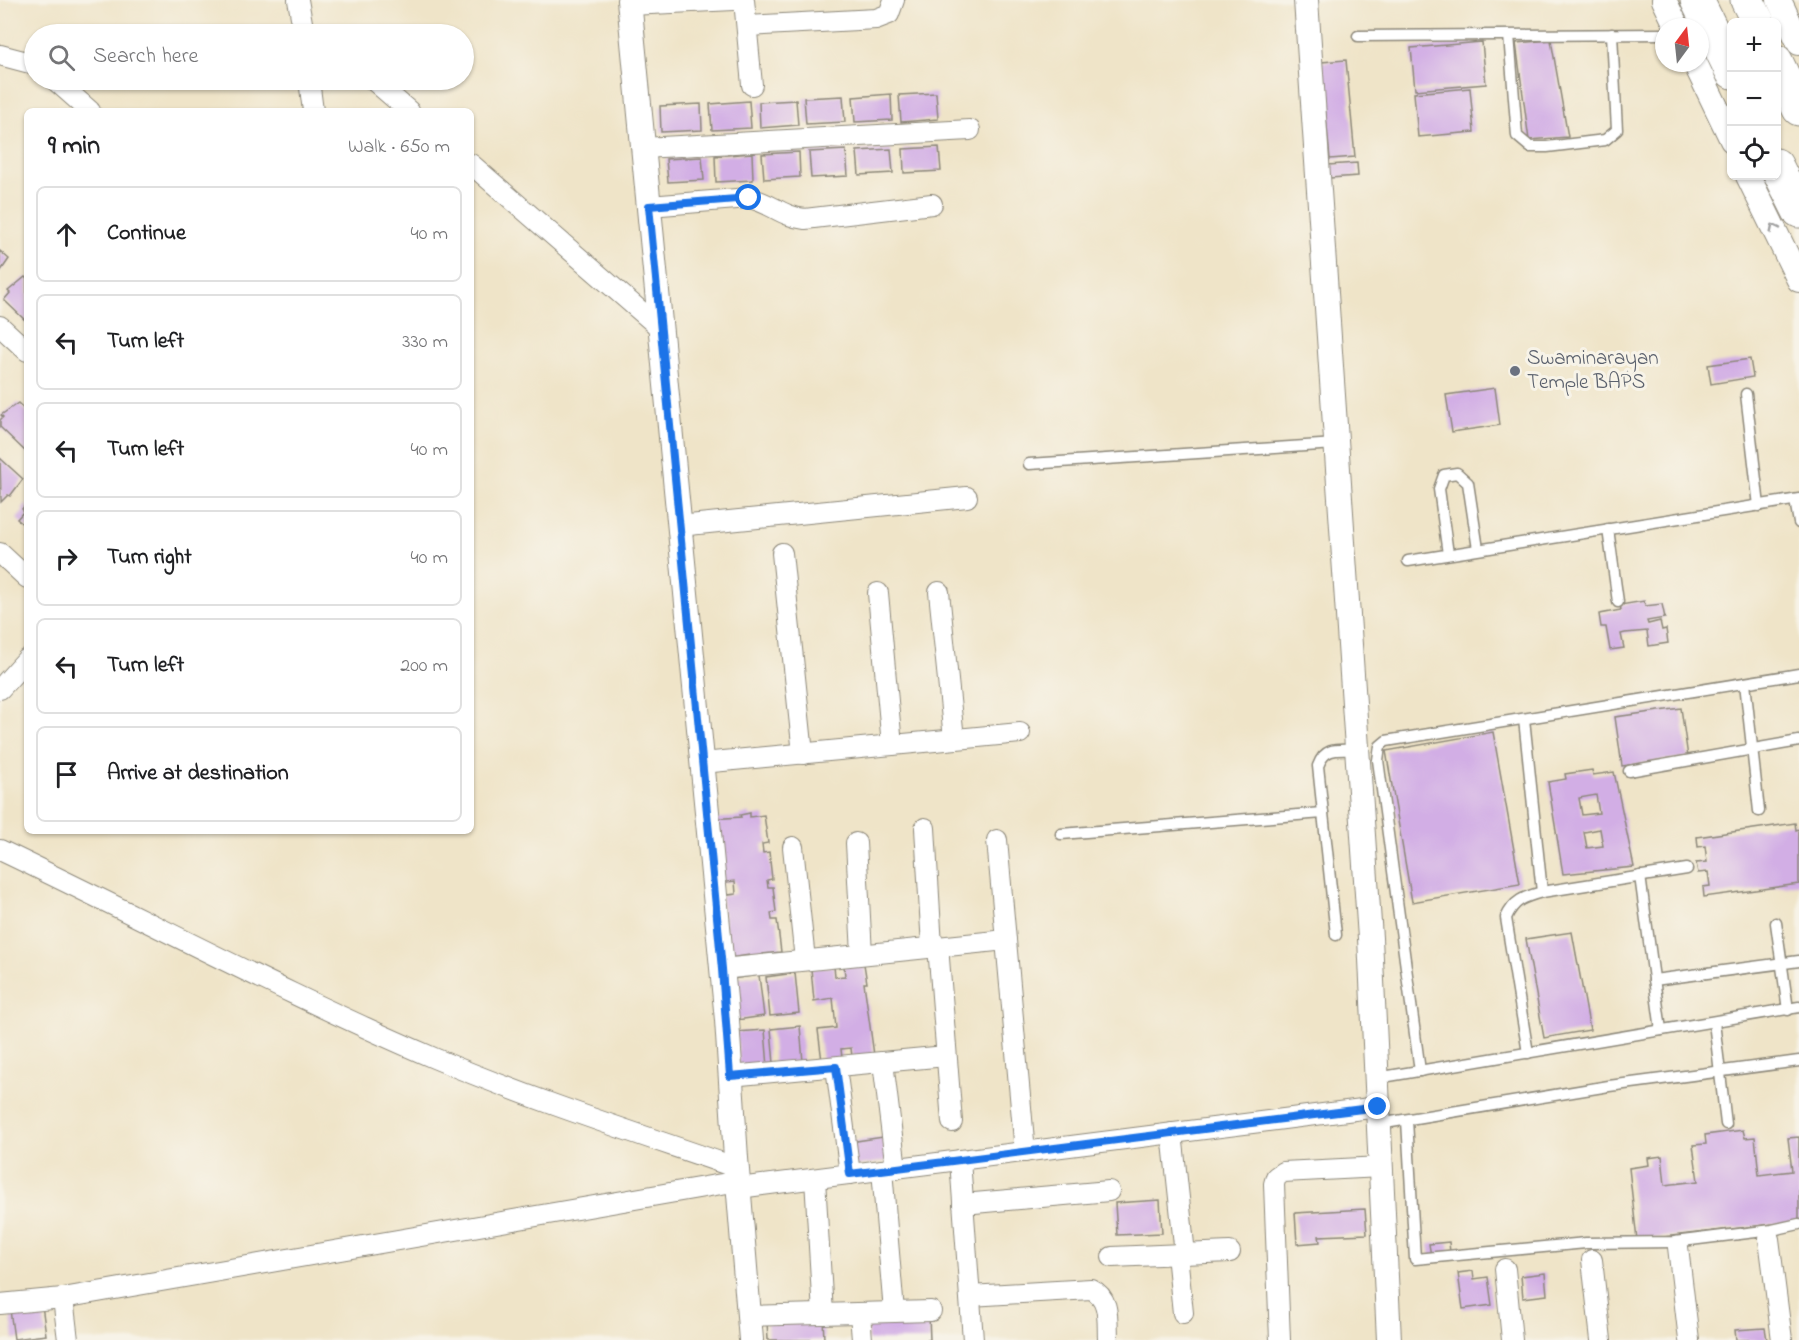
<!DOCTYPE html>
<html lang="en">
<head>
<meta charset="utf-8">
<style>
	body { margin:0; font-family:"Indie Flower",sans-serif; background:#f6f6f6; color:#202124 }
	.controls { position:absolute; right:18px; top:18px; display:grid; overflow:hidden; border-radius:9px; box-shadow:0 2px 4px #0004 }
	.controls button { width:54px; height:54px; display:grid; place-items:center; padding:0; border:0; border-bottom:2px solid #e0e0e0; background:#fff; color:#202124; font:30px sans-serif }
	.compass { position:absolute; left:1655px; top:18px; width:54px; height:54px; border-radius:50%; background:#fff; box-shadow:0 2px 4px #0004; rotate:15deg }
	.stop { position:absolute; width:18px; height:18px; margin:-14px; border:4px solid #1a73e8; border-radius:50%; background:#fff }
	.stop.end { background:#1a73e8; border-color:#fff; box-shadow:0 2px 6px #0008 }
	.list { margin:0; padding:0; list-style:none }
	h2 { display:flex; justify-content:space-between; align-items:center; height:78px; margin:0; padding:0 24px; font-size:26px }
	h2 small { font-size:20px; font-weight:400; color:#757577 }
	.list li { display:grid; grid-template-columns:39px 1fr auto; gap:18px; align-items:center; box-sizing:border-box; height:96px; margin:0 12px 12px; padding:0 12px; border:2px solid #e0e0e0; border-radius:9px }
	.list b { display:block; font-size:22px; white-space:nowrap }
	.list em { font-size:20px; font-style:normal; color:#757577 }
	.icon { flex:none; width:33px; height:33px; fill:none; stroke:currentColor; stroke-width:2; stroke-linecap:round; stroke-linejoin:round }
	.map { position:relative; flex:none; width:1799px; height:1340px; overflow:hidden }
	.search { position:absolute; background:#fff; box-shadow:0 2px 4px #0004; left:24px; top:24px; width:450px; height:66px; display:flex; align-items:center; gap:15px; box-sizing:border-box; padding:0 21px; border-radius:33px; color:#757577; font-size:22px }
	.panel { position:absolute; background:#fff; box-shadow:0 2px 4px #0004; left:24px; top:108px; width:450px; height:726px; border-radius:9px }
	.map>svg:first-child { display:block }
	.building { fill:#d2aee5; fill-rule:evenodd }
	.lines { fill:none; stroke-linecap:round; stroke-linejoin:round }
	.service-casing { stroke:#8d887a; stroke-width:13 }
	.minor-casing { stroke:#8d887a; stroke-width:22 }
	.tertiary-casing { stroke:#8d887a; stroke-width:26 }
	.trunk-casing { stroke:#8d887a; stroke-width:35 }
	.service { stroke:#fff; stroke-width:10 }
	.minor { stroke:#fff; stroke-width:20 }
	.tertiary { stroke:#fff; stroke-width:24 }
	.trunk { stroke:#fff; stroke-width:33 }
	.oneway { stroke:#a0a0a0 }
	.route { stroke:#1a73e8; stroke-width:8 }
	.worship-dot { fill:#6b7280; stroke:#f7f3e8; stroke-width:2 }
	.labels { text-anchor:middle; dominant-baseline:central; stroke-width:6; stroke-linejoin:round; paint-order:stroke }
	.worship-label { font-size:21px; fill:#5b616d; stroke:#f7f3e8; text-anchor:start }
</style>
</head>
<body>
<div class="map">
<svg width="1799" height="1340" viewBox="0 0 1799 1340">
	<rect width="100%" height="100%" fill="#f7f3e8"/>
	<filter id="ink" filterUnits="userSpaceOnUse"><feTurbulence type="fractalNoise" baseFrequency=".0167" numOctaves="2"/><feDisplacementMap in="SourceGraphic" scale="12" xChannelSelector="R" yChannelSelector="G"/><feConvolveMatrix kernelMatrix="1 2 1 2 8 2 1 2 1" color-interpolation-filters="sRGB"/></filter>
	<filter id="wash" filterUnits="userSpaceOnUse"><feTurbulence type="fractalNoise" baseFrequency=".008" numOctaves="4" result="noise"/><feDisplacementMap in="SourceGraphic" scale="24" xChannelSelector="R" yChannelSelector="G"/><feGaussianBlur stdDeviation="1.35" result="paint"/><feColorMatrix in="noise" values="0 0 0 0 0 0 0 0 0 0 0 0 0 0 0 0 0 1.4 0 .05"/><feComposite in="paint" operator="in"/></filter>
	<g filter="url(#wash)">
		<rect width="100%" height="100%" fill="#efe4c8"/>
		<g id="blocks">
			<!-- building -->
			<g class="building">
				<polygon points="1551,40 1568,137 1529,140 1516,43"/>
				<polygon points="1482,42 1486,84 1415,90 1411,48"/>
				<polygon points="1346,60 1355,157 1330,159 1321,62"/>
				<polygon points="1470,88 1474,132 1418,137 1414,93"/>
				<polygon points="936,93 938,119 901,122 899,95"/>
				<polygon points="891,94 892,120 855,122 853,97"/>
				<polygon points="843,96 845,122 806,124 804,98"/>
				<polygon points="796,100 798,125 760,128 759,102"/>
				<polygon points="749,101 751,128 712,130 710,104"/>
				<polygon points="701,104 702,130 661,132 660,106"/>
				<polygon points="939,147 941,171 904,173 903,149"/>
				<polygon points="891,149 893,173 859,175 857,151"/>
				<polygon points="846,150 848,176 811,178 809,152"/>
				<polygon points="799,152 800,177 764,179 762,154"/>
				<polygon points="752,153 753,180 716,182 715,156"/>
				<polygon points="702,157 704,180 668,182 666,159"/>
				<polygon points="1357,163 1358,176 1330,178 1328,165"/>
				<polygon points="0,251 9,259 0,272"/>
				<polygon points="25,277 27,279 27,322 4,300 10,293 8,291"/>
				<polygon points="1750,359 1753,377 1711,384 1708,365"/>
				<polygon points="1495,388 1500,425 1452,432 1446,395"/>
				<polygon points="18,403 27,412 27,453 0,427 0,420 3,417 1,415"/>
				<polygon points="0,458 23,479 10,496 8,495 1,502"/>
				<polygon points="27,503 27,528 17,519 24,511 22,509"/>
				<polygon points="1644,601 1645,606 1662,604 1665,618 1647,621 1648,624 1660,621 1662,630 1666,629 1668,643 1649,646 1647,631 1625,633 1621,634 1624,648 1610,650 1606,627 1601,627 1599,614 1621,610 1620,605"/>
				<polygon points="1681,708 1688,757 1622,766 1615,717"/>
				<polygon points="1493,732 1520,884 1412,902 1386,751"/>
				<path d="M1592,770L1593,775L1614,772L1634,867L1563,874L1548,782L1566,779L1565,774ZM1596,795L1599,813L1582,815L1579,798ZM1600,829L1603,846L1587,848L1584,832Z"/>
				<polygon points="750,813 750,817 764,815 768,843 762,844 763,853 769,852 772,879 767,880 768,887 773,887 776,912 771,913 772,920 777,920 781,952 763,954 763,957 749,958 749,955 729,958 721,896 736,894 735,881 719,883 710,819 741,817 740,815"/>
				<polygon points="1795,823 1796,830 1799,829 1799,884 1704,897 1703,887 1710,886 1708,872 1698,873 1696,863 1707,862 1705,846 1698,847 1697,837"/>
				<polygon points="1572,932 1590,1030 1544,1038 1526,939"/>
				<polygon points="864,964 867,983 864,983 874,1055 852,1057 851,1048 841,1049 842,1058 822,1061 818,1030 836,1028 833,998 814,1001 811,969 834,966 835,977 845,976 844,966"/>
				<polygon points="795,973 799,1013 770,1016 766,977"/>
				<polygon points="759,975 764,1016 737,1020 732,979"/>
				<polygon points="800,1026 803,1062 774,1064 771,1029"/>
				<polygon points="765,1030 768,1067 740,1070 736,1032"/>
				<polygon points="1743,1130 1745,1138 1755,1137 1759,1175 1792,1171 1788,1138 1799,1137 1799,1221 1637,1240 1629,1168 1649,1165 1648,1158 1662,1156 1665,1185 1698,1181 1693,1145 1706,1144 1705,1135"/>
				<polygon points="883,1137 887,1161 854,1166 850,1142"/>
				<polygon points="1160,1200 1162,1233 1117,1235 1115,1203"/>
				<polygon points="1365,1209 1367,1234 1319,1236 1320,1242 1297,1244 1295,1213"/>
				<polygon points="1449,1242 1450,1253 1431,1256 1429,1244"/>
				<polygon points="1473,1271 1474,1279 1488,1277 1492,1305 1463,1309 1458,1273"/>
				<polygon points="1545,1273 1547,1295 1523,1298 1521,1276"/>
				<polygon points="42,1305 46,1335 14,1339 10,1310"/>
				<polygon points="929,1316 930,1340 868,1340 867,1320"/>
				<polygon points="823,1318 824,1340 768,1340 767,1321"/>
				<polygon points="1765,1328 1767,1340 1736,1340 1735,1330"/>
			</g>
		</g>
	</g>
	<g filter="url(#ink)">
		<use href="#blocks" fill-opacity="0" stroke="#8d887a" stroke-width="1.5"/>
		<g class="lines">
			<!-- service casing -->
			<g class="service-casing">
				<g id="service">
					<polyline points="1509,35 1517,136 1530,147 1547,147 1605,140 1617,130 1612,34"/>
					<polyline points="1358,36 1664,34"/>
					<polyline points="1746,394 1759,506"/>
					<polyline points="1029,464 1336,444"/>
					<polyline points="1795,500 1799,523"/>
					<polyline points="1608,529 1618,602"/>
					<polyline points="1448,554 1439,489 1444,475 1457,473 1468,483 1478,549"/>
					<polyline points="1408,561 1799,499"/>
					<polyline points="1745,683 1759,811"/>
					<polyline points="1524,719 1542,892"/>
					<polyline points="1629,771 1799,741"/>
					<polyline points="1061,834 1323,813"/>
					<polyline points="1640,876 1661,1030"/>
					<polyline points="1776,923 1788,1010"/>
					<path d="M1336,935L1318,766C1325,746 1338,750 1357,750"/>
					<polyline points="1654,980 1799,961"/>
					<polyline points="1714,1022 1726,1124"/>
					<path d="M1528,1053L1506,918C1514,900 1524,897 1542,892L1687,869"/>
					<polyline points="1420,1071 1378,760 1380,746 1386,741 1799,674"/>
					<polyline points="1377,1078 1799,1007"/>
					<polyline points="1407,1120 1415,1259 1586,1243 1674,1242 1772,1230 1799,1224"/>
					<polyline points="1379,1124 1609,1086 1799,1061"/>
				</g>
			</g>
			<!-- minor casing -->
			<g class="minor-casing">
				<g id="minor">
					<polyline points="298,0 304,34"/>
					<polyline points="744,0 752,85"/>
					<polyline points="630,5 734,0"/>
					<polyline points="747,26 876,19 889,14 894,0"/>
					<polyline points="0,55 34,64"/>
					<polyline points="55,80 90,111"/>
					<polyline points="309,80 313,111"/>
					<polyline points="373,80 409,111"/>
					<polyline points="643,148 970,130"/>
					<polyline points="471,164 660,328"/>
					<path d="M649,206L749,198C772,203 780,216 805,219L932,204"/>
					<polyline points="0,326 27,351"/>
					<polyline points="679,526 967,497"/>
					<polyline points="0,553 27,578"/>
					<polyline points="782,553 803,754"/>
					<polyline points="939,592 954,739"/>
					<polyline points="878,593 892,745"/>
					<polyline points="0,689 27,659"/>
					<polyline points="702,763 1020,733"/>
					<polyline points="925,828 932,947"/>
					<polyline points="997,840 1025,1152"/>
					<polyline points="856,843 862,954"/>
					<polyline points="793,847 805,960"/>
					<path d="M0,850C145,919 287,995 434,1058C533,1100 636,1133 737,1168"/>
					<polyline points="938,946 952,1122"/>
					<polyline points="722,969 1006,940"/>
					<polyline points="883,1062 896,1169"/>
					<polyline points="836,1067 850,1174"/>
					<polyline points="730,1076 946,1056"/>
					<polyline points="1172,1133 1185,1254"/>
					<polyline points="960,1160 973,1340"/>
					<polyline points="882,1170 894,1312"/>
					<polyline points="815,1179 823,1314"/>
					<polyline points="739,1188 1378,1107"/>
					<polyline points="963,1204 1109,1191"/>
					<polyline points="1769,1239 1782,1340"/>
					<polyline points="1678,1247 1689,1340"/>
					<polyline points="1177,1254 1183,1313"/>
					<polyline points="1112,1257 1230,1252"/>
					<polyline points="1592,1260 1601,1340"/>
					<polyline points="1505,1269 1512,1340"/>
					<path d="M970,1296L1091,1289C1111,1298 1107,1321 1108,1340"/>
					<polyline points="63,1298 68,1340"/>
					<polyline points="0,1304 63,1298 739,1181"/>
					<polyline points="860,1313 862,1340"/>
					<polyline points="749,1316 931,1311"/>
					<polyline points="1280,1340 1274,1184 1276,1177 1283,1172 1381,1167"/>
				</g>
			</g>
			<!-- tertiary casing -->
			<g class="tertiary-casing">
				<g id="tertiary">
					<polyline points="629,0 727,1020 736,1158 751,1340"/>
					<polyline points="1306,0 1370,938 1389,1340"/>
					<polyline points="1664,0 1677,27"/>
					<polyline points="1779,0 1799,43"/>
					<polyline points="1695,63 1732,140"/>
					<polyline points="1748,176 1799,280"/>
				</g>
			</g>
			<!-- trunk casing -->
			<g class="trunk-casing">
				<g id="trunk">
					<polyline points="1697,0 1732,72"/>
					<polyline points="1747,0 1758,22"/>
					<polyline points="1776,61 1799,109"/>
					<polyline points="1776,165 1799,211"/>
				</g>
			</g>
			<!-- service -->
			<use href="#service" class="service"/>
			<!-- minor -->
			<use href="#minor" class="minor"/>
			<!-- tertiary -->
			<use href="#tertiary" class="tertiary"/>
			<!-- trunk -->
			<use href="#trunk" class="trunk"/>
		</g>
		<!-- one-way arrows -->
		<defs><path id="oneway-chevron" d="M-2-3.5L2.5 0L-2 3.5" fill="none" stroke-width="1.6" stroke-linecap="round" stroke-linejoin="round" transform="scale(1.5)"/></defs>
		<use class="oneway" href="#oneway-chevron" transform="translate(1774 228) rotate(-116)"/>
	</g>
	<g class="lines" filter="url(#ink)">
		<!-- route -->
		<polyline class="route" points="749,198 649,206 722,969 730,1076 836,1067 850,1174 1378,1107"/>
	</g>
	<!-- markers -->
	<circle class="worship-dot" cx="1515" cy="371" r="6"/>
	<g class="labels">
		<!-- worship labels -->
		<g class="worship-label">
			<text x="1527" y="359">Swaminarayan<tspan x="1527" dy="24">Temple BAPS</tspan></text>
		</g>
	</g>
</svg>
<div class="controls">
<button>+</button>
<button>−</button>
<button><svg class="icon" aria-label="locate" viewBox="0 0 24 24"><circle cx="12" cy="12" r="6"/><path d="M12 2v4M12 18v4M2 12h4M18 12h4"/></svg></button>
</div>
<svg class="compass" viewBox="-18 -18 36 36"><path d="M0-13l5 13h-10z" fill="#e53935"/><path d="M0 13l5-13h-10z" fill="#757577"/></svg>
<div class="stop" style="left:749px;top:198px"></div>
<div class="stop end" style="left:1378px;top:1107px"></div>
<div class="search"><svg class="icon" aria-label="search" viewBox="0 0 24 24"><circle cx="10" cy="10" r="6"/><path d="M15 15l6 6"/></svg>Search here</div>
<section class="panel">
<h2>9 min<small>Walk · 650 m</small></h2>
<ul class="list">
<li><svg class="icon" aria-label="ahead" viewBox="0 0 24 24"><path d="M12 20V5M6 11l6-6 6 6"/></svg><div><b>Continue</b></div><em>40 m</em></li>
<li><svg class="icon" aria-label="left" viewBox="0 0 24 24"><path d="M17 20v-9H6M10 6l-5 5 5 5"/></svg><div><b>Turn left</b></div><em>330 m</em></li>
<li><svg class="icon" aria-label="left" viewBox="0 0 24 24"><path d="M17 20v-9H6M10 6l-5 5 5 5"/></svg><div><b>Turn left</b></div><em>40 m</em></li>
<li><svg class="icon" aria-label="right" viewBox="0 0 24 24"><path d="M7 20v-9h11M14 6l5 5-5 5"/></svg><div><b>Turn right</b></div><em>40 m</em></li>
<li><svg class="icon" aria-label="left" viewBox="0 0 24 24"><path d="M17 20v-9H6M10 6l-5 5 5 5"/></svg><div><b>Turn left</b></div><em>200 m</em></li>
<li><svg class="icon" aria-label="arrive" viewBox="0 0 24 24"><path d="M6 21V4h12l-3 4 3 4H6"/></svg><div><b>Arrive at destination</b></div></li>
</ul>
</section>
</div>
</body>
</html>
